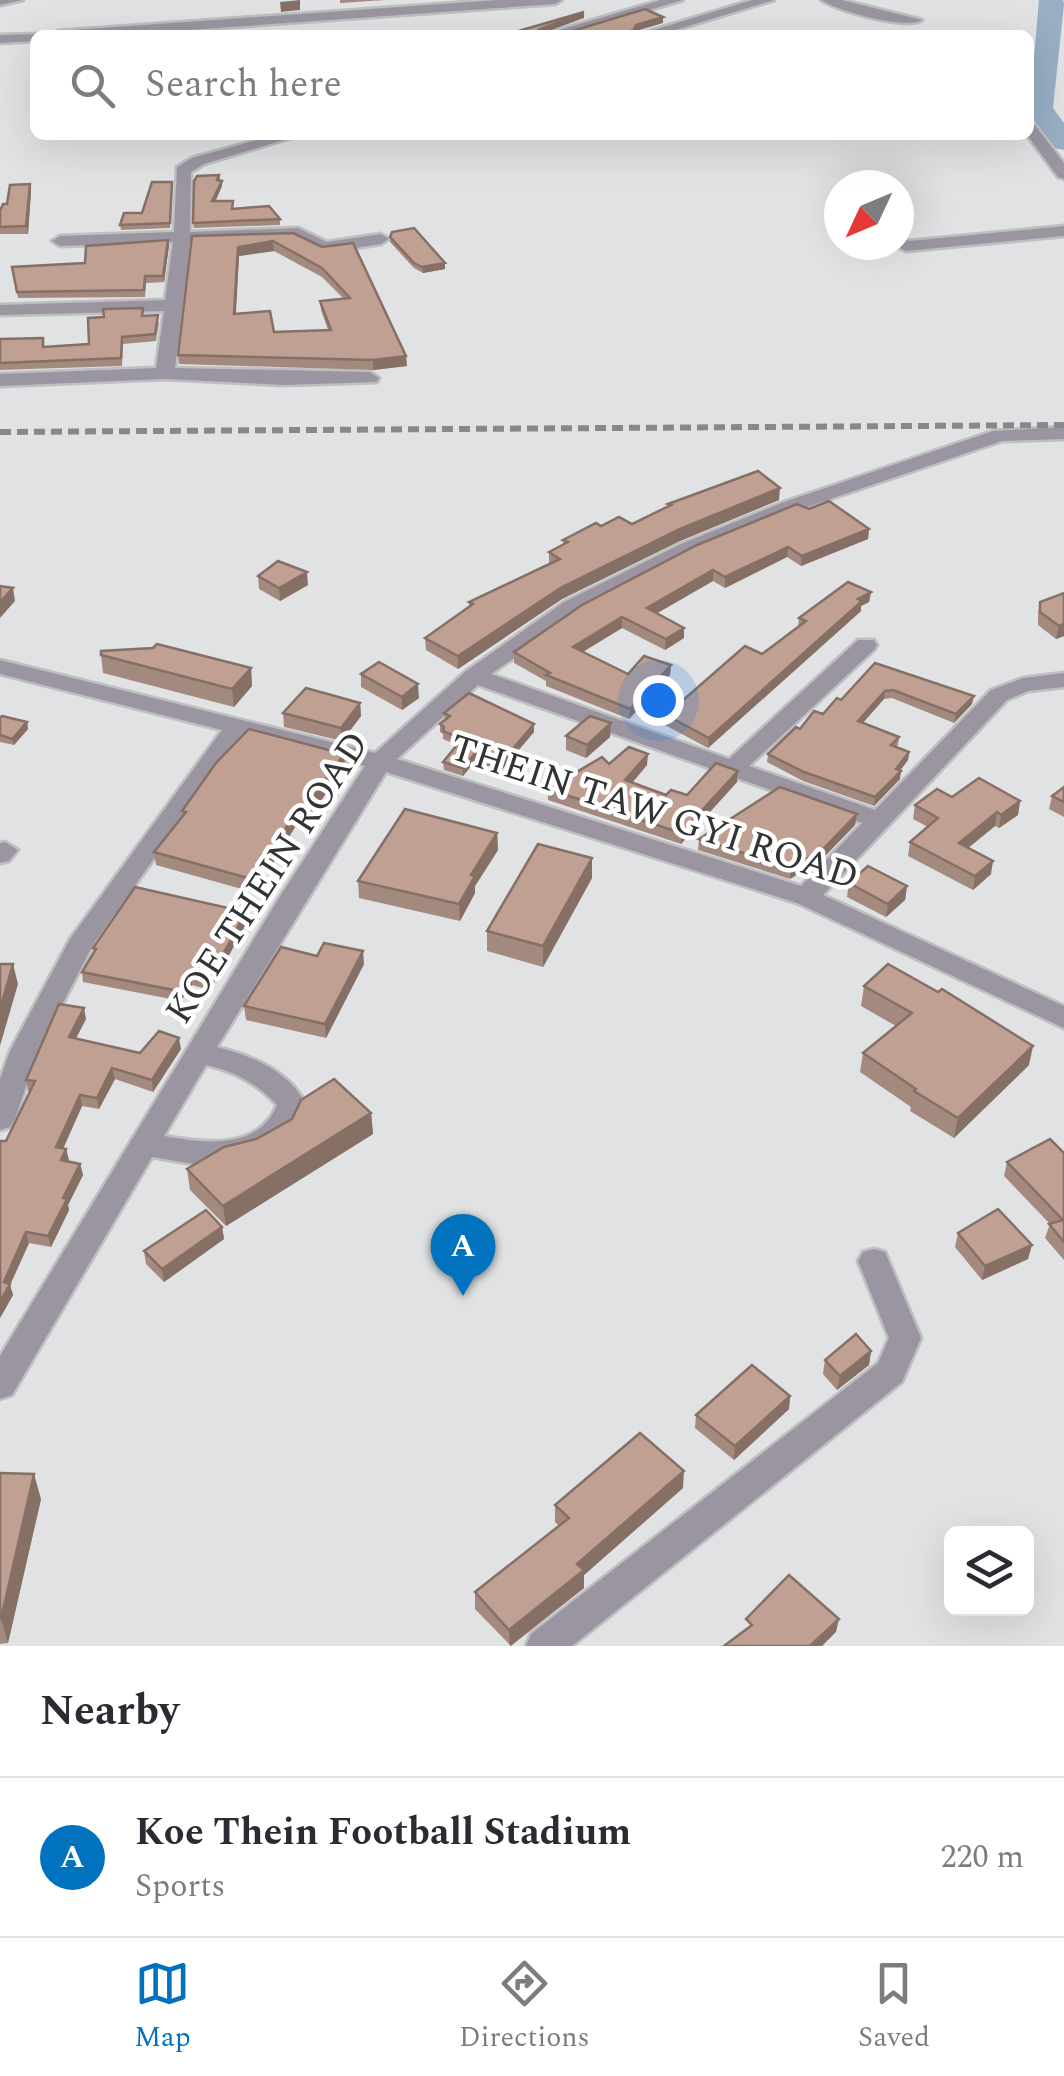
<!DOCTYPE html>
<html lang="en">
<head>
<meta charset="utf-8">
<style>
	body { margin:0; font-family:Spectral,serif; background:#f7f7f7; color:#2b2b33 }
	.controls { position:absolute; right:30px; bottom:30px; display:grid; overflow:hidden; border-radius:15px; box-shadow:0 10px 40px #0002 }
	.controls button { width:90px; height:90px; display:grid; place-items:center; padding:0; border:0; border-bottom:2px solid #e1e1e2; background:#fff; color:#2b2b33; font:50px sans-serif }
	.compass { position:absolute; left:824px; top:170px; width:90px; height:90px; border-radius:50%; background:#fff; box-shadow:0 10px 40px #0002; rotate:226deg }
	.you { position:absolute; left:658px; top:700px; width:35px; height:35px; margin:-25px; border:8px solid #fff; border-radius:50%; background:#1a73e8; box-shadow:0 0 0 15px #1a73e833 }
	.badge { display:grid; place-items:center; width:65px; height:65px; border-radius:50%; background:#0173be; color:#fff; font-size:32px; font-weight:700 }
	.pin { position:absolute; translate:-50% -82px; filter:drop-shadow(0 2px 5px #0008) }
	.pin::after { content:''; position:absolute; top:52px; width:35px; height:30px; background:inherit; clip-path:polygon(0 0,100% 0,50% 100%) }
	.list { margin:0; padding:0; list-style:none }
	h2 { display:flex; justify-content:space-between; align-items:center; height:130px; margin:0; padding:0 40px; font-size:42px }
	h2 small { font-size:32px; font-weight:400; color:#7c7c81 }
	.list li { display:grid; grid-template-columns:65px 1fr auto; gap:30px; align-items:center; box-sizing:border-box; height:160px; padding:0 40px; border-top:2px solid #e1e1e2 }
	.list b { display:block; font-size:38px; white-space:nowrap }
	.list p { margin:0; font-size:32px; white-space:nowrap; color:#7c7c81 }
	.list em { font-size:32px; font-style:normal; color:#7c7c81 }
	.icon { flex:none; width:55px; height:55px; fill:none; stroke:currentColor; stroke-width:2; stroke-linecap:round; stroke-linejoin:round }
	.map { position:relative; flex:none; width:1064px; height:1646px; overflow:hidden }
	.search { position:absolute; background:#fff; box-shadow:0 10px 40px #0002; left:30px; right:30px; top:30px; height:110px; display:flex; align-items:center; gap:25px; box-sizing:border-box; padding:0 35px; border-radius:15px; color:#7c7c81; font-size:38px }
	.sheet { height:290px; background:#fff }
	nav { display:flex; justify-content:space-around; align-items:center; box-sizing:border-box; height:140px; border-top:2px solid #e1e1e2; background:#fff; font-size:28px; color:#7c7c81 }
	nav a { display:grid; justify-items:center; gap:5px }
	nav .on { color:#0173be }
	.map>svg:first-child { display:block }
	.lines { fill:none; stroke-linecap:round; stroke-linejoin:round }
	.river { fill:#98aec5; fill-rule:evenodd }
	.minor-casing { stroke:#bdbfc0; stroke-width:5 }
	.minor { fill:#9b95a1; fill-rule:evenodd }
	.rail { stroke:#878889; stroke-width:6; stroke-dasharray:11 6; stroke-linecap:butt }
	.wall { fill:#a48a7e; fill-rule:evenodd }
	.shaded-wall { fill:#867066 }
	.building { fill:#bfa092; stroke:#867066; stroke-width:2.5; fill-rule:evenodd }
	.labels { text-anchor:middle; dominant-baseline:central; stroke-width:9; stroke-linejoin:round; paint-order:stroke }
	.street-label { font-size:38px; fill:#323333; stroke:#fff }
</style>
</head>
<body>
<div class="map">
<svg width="1064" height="1646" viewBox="0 0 1064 1646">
	<rect width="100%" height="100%" fill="#e0e2e3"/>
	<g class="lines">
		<!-- river -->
		<polygon class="river" points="1039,0 1063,0 1064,4 1053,108 1064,123 1064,150 1054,148 1029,114"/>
		<!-- minor casing -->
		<g class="minor-casing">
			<g id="minor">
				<polygon points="0,0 23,0 0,5"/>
				<polygon points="497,0 562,0 555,4 117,35 51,35 58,31"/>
				<polygon points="661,0 683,0 565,35 542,35"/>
				<polygon points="752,0 774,0 659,35 637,35"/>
				<path d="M821,0H842L922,20C905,30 838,11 821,0Z"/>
				<polygon points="40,34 35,35 35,41 0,43 0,35"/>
				<polygon points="1029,122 1034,124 1064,163 1064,179 1058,177 1027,135"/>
				<polygon points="275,135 300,135 204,164 191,172 190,232 298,228 327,242 381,234 389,239 381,244 324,253 295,238 190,242 175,368 370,372 379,378 377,382 285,385 165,379 0,386 0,374 156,368 164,311 0,315 0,305 165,300 173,242 60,246 52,241 60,236 174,232 177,167 192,158"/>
				<polygon points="1064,226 1064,236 906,251 894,245 899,245 899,236 909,241"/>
				<path d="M1064,427V439L1002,441L795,511L695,552L580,612L491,674L729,759L858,640H874L877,645L874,650L749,766L875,810L991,690L1023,678L1064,673V687L1028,691L1007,700L823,895L1064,1006V1028L797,903L386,772L217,1047C252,1056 288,1070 306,1104L292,1136L257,1156L211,1167L152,1157L12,1395L0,1399V1356L279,898L365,766L242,735L94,943L38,1051L15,1119L10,1127L0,1130V1079L10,1051L70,939L222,730L0,674V660L375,753L466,671L564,602L681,544L781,503L993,431ZM478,685L862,823L801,886L397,759ZM206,1065C234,1071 258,1084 277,1105C258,1151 204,1143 164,1136Z"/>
				<polygon points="5,842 18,850 9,861 0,863 0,843"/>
				<polygon points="874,1249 885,1252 921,1338 902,1382 572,1646 526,1646 531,1634 878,1363 889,1338 858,1261 863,1252"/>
			</g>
		</g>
		<!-- minor -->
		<use href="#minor" class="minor"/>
		<!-- rail -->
		<polyline class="rail" points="0,432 1064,425"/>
	</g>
	<!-- wall -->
	<g class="wall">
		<polygon points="340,0 385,0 340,3"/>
		<polygon points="219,175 222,186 215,201 233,209 280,219 280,225 194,228 193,223"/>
		<polygon points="172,182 170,228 121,230 120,225 142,213"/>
		<polygon points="30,184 31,191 28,234 0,234 0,211"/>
		<path d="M293,233L322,247L406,356L407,366L373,370L179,364L178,355L192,236ZM274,251L322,277L343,298L320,301L321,310L328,330L274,332L236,314L239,256Z"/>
		<polygon points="390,237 445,263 445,269 423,273 414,268 390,242"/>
		<polygon points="168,240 169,246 164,282 146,283 145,297 18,298 12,267 85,263"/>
		<polygon points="144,316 159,322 156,341 123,344 122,366 0,370 0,339 45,347 89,344"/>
		<polygon points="779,500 680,541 562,599 458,669 426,650 425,638 469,607 469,602 549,564 549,552 563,545 563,540 601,526 632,524 668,507 668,504"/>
		<polygon points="869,529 868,539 801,566 787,557 725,588 713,581 657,613 684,638 665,650 622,628 582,652 628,674 671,665 670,675 629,719 546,686 546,681 514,663 514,652 697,545"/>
		<polygon points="258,576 308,585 280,601 259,589"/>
		<polygon points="871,592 869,602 861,606 861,611 708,748 665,725 666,715 762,654 798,627 799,618"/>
		<polygon points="1064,593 1064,636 1056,639 1038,625 1038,614 1040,602"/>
		<polygon points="101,655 251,668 252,686 234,707 103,673"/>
		<polygon points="875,663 972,704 954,723 892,698 884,699 863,723 899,737 898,745 896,747 909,752 908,760 900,770 900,779 874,806 803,781 767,762 768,754 800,729 841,700"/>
		<polygon points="361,674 419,698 402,710 361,687"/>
		<polygon points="360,703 361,716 342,741 284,727 283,713"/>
		<polygon points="444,713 534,732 499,773 476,760 463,776 444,770 443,762 457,745 443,739 443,734 440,732 440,724 445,720"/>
		<polygon points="0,718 27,722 28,729 14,745 0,742"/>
		<polygon points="611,723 610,737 586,758 566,750 566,736"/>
		<polygon points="609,764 647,765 632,783 666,795 687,795 737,782 681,844 548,800 548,789"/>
		<polygon points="345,767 301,828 295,827 269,870 262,869 249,891 156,865 154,852 182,816 182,811"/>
		<polygon points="1064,787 1064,817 1049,809 1052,796"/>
		<polygon points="952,797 1020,801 1018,815 999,828 995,826 968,848 991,874 973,890 908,856 910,842 928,827 913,819 915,805"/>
		<polygon points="855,825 823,858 790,879 698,850 699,839"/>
		<polygon points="497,833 498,850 475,886 475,893 460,921 359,898 358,881"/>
		<polygon points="592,858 592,878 543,967 487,951 487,931"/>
		<polygon points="849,883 907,886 905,900 886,917 847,897"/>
		<polygon points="246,912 247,922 210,990 192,985 181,1001 83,982 82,972 94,953 93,948"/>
		<polygon points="317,956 364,964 326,1038 246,1020 244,1006"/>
		<polygon points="864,986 1029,1065 954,1138 910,1111 911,1107 860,1072 863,1053 896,1026 861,1006"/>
		<polygon points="86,1019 76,1038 140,1053 181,1049 153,1092 115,1079 99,1109 82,1106 63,1148 66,1149 68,1162 80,1164 83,1175 68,1205 69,1210 51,1247 29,1243 10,1285 13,1295 0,1318 30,1091 28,1091 26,1080"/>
		<polygon points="371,1113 373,1134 226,1226 190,1190 187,1169"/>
		<polygon points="1064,1153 1064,1260 1045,1238 1050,1224 1004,1176 1007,1162"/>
		<polygon points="222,1227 224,1239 164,1282 146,1264 144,1251"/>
		<polygon points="958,1233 1028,1259 982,1280 955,1247"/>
		<polygon points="871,1351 869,1365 837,1390 823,1374 825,1360"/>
		<polygon points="790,1396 789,1409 734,1460 695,1428 696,1415"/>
		<polygon points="0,1473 41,1499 8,1643 0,1644"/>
		<polygon points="683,1488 584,1575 584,1588 511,1646 475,1609 475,1592 559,1526 555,1522 555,1505"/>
	</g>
	<!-- shaded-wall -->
	<g class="shaded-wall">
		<polygon points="300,0 300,10 281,12 280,2"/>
		<polygon points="584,12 584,18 538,35 538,30"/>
		<polygon points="663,17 663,23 636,31 634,35 615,35 636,25"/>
		<polygon points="222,181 222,186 213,207 212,201"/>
		<polygon points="30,184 31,191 28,234 26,226"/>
		<polygon points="168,240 169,246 164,282 163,276"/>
		<polygon points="273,241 274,251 239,256 235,323 234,314 238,247"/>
		<polygon points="445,263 445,269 423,273 422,267"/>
		<polygon points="406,356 407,366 373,370 373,360"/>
		<polygon points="780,488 779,500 680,541 562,599 458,669 458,656 562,587 680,529"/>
		<polygon points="869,529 868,539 801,566 802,556"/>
		<polygon points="788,547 787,557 725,588 725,577"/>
		<polygon points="713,570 713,581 647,619 647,608"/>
		<polygon points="307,572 308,585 280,601 279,588"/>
		<polygon points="13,588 15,601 0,618 0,602"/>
		<polygon points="871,592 869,602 861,606 861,611 708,748 709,738 858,599"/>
		<polygon points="622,617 622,628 573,658 573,647"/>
		<polygon points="1064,624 1064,636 1056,639 1059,626"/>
		<polygon points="684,628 684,638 665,650 666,639"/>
		<polygon points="671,665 670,675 629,719 630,709"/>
		<polygon points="251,668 252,686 234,707 232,689"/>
		<polygon points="418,684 419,698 402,710 402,697"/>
		<polygon points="885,691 884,699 857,729 858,721"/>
		<polygon points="974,696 972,704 954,723 956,714"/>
		<polygon points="360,703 361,716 342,741 341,728"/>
		<polygon points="27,722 28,729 14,745 12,739"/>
		<polygon points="611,723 610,737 586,758 587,745"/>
		<polygon points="534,724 534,732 499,773 499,765"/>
		<polygon points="476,752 476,760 463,776 463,768"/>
		<polygon points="909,752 908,760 897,775 901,771 900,779 874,806 875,797"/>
		<polygon points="344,754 345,767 301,828 300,816"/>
		<polygon points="648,754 647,765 625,791 625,780"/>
		<polygon points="738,771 737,782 681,844 681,833"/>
		<polygon points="1020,801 1018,815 999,828 1001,815"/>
		<polygon points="997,812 995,826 957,857 959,843"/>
		<polygon points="857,814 855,825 823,858 790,879 791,868"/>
		<polygon points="294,815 295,827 269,870 267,858"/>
		<polygon points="497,833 498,850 475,886 475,893 460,921 459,904 471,875"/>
		<polygon points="261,856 262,869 249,891 248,878"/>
		<polygon points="592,858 592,878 543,967 543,946"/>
		<polygon points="993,861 991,874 973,890 975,876"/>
		<polygon points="907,886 905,900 886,917 888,904"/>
		<polygon points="246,912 247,922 210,990 209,980"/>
		<polygon points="363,951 364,964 326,1038 325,1024"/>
		<polygon points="13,964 18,984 0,1046 0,1009"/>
		<polygon points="191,975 192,985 181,1001 179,991"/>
		<polygon points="84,1008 86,1019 71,1048 69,1037"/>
		<polygon points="179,1038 181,1049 153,1092 152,1080"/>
		<polygon points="1033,1046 1029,1065 954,1138 958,1118"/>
		<polygon points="112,1068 115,1079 99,1109 97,1098"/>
		<polygon points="80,1095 82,1106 59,1158 56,1147"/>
		<polygon points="371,1113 373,1134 226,1226 223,1206"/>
		<polygon points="66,1149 69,1160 63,1171 61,1160"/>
		<polygon points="80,1164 83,1175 68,1205 69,1210 51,1247 48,1236 63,1198"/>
		<polygon points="222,1227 224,1239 164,1282 162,1269"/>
		<polygon points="26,1232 29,1243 10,1285 13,1295 0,1318 0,1302 4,1282"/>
		<polygon points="1032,1245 1028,1259 982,1280 985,1266"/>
		<polygon points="871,1351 869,1365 837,1390 840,1376"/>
		<polygon points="790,1396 789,1409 734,1460 735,1446"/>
		<polygon points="684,1471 683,1488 584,1575 584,1588 510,1646 509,1630 577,1564"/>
		<polygon points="34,1474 41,1499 8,1643 1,1619"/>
		<polygon points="839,1619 836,1632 822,1646 810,1646"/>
	</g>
	<!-- building -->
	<g class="building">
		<polygon points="645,9 663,17 636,25 634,30 615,35 508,34 584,12 538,30 566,33"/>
		<polygon points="219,175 217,180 222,181 212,201 233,201 232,209 269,206 280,219 193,223 194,181 197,176"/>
		<polygon points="152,182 172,182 170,223 120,225 124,213 142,213"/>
		<polygon points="30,184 26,226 0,227 0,211 3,204 7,204 10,185"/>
		<polygon points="414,228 445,263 422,267 414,263 390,237 392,232"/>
		<path d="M293,233L322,247L353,243L406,356L373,360L178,355L192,236ZM273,241L322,268L350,298L320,301L331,330L274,332L270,311L234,314L238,247Z"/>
		<polygon points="168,240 163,276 145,276 144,290 17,292 12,267 85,263 86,246"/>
		<polygon points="143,308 142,316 158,315 155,334 122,337 121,358 0,363 0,339 43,338 43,347 89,344 88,318 104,317 103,309"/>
		<polygon points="758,471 780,488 680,529 562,587 458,656 425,638 473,604 469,602 560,559 549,552 568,542 563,540 596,523 601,526 619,517 632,524 671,505 668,504"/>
		<polygon points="829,501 869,529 802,556 788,547 725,577 713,570 647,608 684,628 666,639 622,617 573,647 628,674 644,656 671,665 630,709 546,675 550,673 514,652 582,605 697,545 797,504 809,509"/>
		<polygon points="278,561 307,572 279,588 258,576"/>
		<polygon points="848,582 871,592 858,599 862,601 709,738 666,715 745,646 762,654 806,621 799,618"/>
		<polygon points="0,586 13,588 0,602"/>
		<polygon points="1064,593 1064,624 1059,626 1040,612 1040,602"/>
		<polygon points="157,644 251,668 232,689 101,655 101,651 153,648"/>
		<polygon points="379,662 418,684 402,697 361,674"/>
		<polygon points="875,663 974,696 956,714 893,690 885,691 858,721 899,737 891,745 909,752 896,769 901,771 875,797 804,772 768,754 796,727 800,729 814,711 823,714 837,698 841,700"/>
		<polygon points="306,688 360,703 341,728 283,713"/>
		<polygon points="469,693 534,724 499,765 476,752 463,768 443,762 462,739 443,731 444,727 440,724 450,716 444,713"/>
		<polygon points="2,716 27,722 12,739 0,735 0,718"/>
		<polygon points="590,716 611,723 587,745 566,736"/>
		<polygon points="249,729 344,754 300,816 294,815 267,858 261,856 248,878 154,852 186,812 182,811 216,763"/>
		<polygon points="629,747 648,754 625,780 666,795 671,790 687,795 716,763 738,771 681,833 548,789 602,757 609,764"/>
		<polygon points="979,778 1020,801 1001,815 997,812 959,843 993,861 975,876 910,842 938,818 915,805 937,789 952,797"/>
		<polygon points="780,787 857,814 824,848 791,868 699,839"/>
		<polygon points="1064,787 1064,802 1052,796"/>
		<polygon points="405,809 497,833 471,875 475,876 459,904 358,881"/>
		<polygon points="538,844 592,858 543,946 487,931"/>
		<polygon points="868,866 907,886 888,904 849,883"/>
		<polygon points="135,887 246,912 209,980 191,975 179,991 82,972 96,949 93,948"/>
		<polygon points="324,943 363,951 325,1024 244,1006 281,947 317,956"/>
		<polygon points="0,964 13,964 0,1009"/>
		<polygon points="888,964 938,992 942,989 1033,1046 958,1118 914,1091 916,1089 863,1053 912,1013 864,986"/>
		<polygon points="59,1004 84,1008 69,1037 140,1053 159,1031 179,1038 152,1080 112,1068 97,1098 80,1095 56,1147 66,1149 61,1160 80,1164 63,1198 67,1199 48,1236 26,1232 4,1282 10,1284 0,1302 0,1141 6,1141 35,1081 26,1080"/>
		<polygon points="334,1079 371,1113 223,1206 187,1169 224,1147 256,1139 292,1119 301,1100"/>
		<polygon points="1050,1139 1064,1153 1064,1242 1049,1224 1063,1220 1007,1162"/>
		<polygon points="998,1209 1032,1245 985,1266 958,1233"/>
		<polygon points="206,1210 222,1227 162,1269 144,1251"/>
		<polygon points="856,1334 871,1351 840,1376 825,1360"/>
		<polygon points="752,1365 790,1396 735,1446 696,1415"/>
		<polygon points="640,1433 684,1471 577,1564 584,1570 509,1630 475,1592 569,1518 555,1505"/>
		<polygon points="0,1473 34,1474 1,1619 0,1619"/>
		<polygon points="789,1575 839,1619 810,1646 724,1646 752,1625 746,1619"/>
	</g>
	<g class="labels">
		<!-- street labels -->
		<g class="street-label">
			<text transform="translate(654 813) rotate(18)">THEIN TAW GYI ROAD</text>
			<text transform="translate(268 878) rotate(-57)">KOE THEIN ROAD</text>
		</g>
	</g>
</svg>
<div class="controls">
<button><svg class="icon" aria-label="layers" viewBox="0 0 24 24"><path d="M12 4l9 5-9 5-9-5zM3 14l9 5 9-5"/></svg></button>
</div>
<svg class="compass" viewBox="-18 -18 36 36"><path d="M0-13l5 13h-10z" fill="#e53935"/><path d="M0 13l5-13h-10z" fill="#7c7c81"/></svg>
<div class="you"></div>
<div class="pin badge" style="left:463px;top:1296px">A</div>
<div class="search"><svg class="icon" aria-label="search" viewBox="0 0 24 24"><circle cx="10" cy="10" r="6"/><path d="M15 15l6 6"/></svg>Search here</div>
</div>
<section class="sheet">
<h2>Nearby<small></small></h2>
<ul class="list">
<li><span class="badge">A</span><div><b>Koe Thein Football Stadium</b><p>Sports</p></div><em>220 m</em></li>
</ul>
</section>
<nav>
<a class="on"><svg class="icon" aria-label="map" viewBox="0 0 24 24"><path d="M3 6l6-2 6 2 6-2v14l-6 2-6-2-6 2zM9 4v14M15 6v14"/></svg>Map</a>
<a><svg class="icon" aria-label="directions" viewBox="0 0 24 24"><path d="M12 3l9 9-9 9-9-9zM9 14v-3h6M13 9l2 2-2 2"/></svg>Directions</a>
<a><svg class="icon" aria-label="saved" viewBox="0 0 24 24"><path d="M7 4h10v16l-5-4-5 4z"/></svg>Saved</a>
</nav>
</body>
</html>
